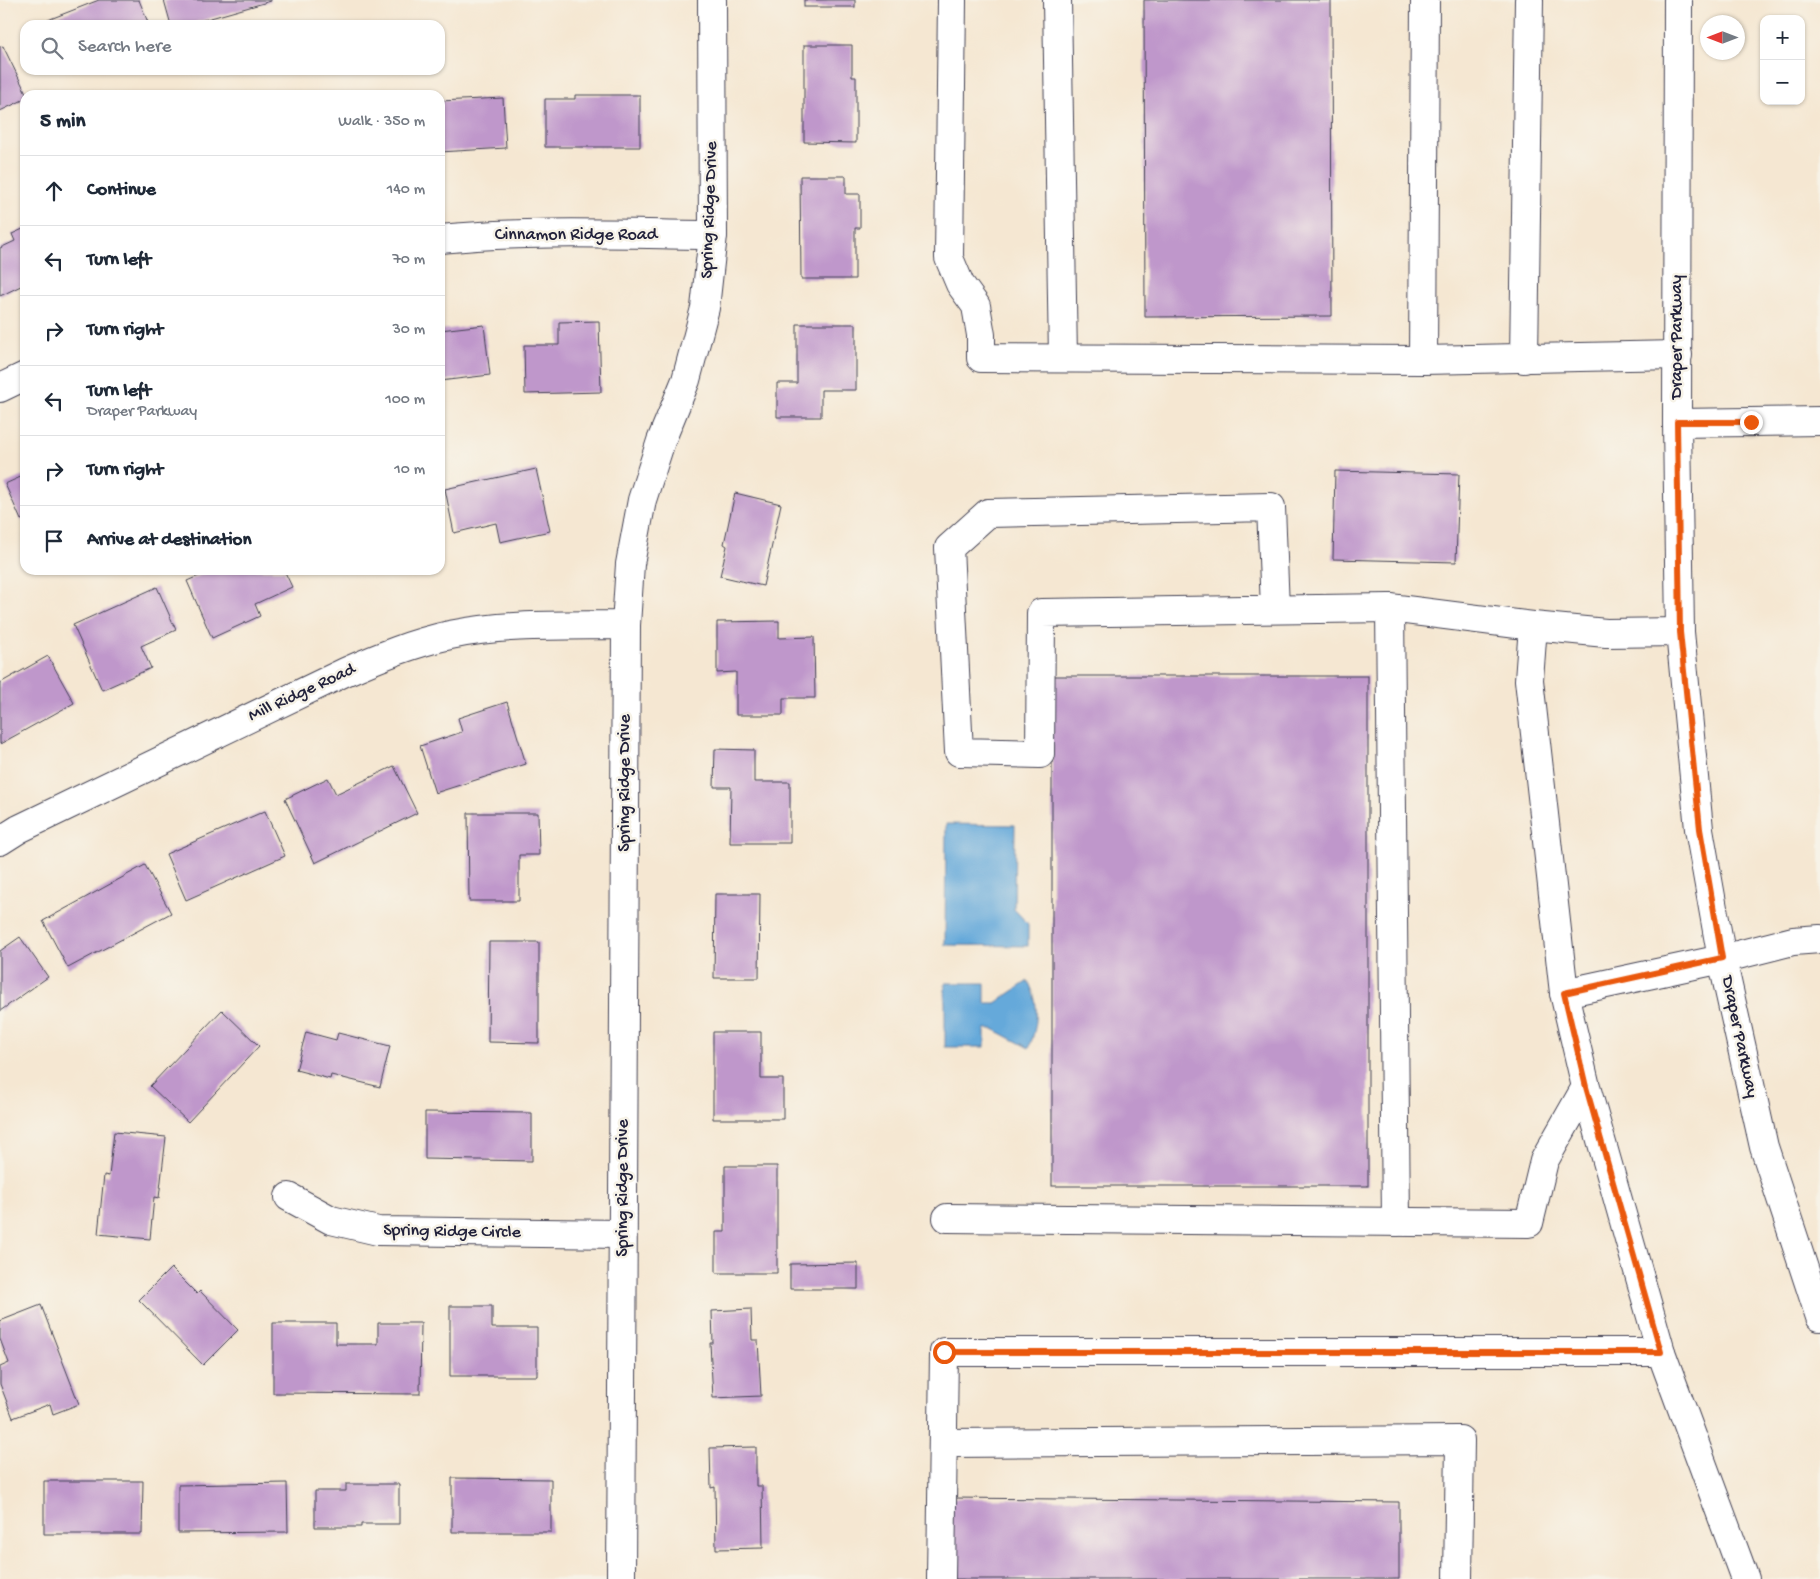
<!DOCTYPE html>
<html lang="en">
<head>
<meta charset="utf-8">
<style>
	body { margin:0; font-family:"Gochi Hand",sans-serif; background:#f6f6f7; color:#1f2937 }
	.controls { position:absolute; right:15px; top:15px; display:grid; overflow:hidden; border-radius:10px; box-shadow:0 1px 4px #0004 }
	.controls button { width:45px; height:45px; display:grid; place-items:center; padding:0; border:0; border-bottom:1px solid #e0e1e3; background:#fff; color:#1f2937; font:25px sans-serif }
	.compass { position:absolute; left:1700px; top:15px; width:45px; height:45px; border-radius:50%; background:#fff; box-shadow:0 1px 4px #0004; rotate:270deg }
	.stop { position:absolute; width:15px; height:15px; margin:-11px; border:4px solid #ea580c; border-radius:50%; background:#fff }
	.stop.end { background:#ea580c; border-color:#fff; box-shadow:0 1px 5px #0008 }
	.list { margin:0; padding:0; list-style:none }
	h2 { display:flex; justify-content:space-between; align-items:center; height:65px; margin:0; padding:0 20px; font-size:21px }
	h2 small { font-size:16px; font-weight:400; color:#747a83 }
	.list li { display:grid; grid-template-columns:32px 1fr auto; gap:15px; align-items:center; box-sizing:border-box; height:70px; padding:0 20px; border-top:1px solid #e0e1e3 }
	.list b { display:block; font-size:19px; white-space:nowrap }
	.list p { margin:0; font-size:16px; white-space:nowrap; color:#747a83 }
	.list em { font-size:16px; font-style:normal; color:#747a83 }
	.icon { flex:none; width:28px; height:28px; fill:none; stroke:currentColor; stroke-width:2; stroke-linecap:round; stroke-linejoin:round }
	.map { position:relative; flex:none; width:1820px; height:1579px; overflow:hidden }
	.search { position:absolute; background:#fff; box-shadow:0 1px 4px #0004; left:20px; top:20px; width:425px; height:55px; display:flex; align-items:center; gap:12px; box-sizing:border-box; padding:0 18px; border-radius:15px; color:#747a83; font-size:19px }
	.panel { position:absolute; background:#fff; box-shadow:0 1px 4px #0004; left:20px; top:90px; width:425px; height:485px; border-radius:15px }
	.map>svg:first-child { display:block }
	.water { fill:#65a9da; stroke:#44668a }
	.building { fill:#bf97cb }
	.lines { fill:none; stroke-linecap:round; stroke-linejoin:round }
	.minor-casing { stroke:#424052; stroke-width:30 }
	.major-casing { stroke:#424052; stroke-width:30 }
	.minor { stroke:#fff; stroke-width:28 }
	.major { stroke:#fff; stroke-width:28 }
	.route { stroke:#ea580c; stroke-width:6 }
	.labels { text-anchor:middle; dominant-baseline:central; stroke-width:5; stroke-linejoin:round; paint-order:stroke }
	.street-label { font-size:18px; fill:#22223b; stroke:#f7f3e8 }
</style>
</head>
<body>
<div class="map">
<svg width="1820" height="1579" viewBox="0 0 1820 1579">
	<rect width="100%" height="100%" fill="#f7f3e8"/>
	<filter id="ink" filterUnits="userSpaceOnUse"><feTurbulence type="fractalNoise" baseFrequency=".02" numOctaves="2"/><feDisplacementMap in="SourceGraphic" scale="10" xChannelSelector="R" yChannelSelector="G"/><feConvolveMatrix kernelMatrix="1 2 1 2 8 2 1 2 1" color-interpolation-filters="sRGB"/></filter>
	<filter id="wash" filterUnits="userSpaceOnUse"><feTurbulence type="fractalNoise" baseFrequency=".0096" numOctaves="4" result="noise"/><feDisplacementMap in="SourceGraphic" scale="20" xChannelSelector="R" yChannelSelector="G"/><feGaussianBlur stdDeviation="1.12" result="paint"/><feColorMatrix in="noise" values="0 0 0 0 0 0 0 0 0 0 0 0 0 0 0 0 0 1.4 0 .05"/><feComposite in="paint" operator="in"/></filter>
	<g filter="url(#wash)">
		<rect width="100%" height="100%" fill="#f5e7d2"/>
		<!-- water -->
		<g class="water">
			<polygon points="946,824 1015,825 1014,909 1028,924 1028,946 945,945"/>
			<path d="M1028,981C1040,1003 1038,1025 1029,1048L993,1029H985V1047H945V983H985V1003H995Z"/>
		</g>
		<g id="blocks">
			<!-- building -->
			<g class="building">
				<polygon points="99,0 139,0 149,25 35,25"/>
				<polygon points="164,0 271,0 271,1 186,25 171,25"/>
				<rect x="804" y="0" width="51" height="7"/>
				<polygon points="1144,0 1331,0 1332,316 1145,317"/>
				<polygon points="804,45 852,45 852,77 856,77 856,143 804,142"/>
				<polygon points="3,46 27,95 25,95 25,99 0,111 0,47"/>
				<polygon points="575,95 640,95 640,147 545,147 545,99 575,99"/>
				<polygon points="503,98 506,148 440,152 440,101"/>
				<polygon points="800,176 846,176 846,194 860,194 860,228 855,228 855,279 801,279"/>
				<polygon points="25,228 25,284 0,296 0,248 15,241 12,234"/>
				<polygon points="599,321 601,392 525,394 524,345 559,345 559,322"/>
				<polygon points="797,324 856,324 856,390 821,390 821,417 777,417 777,383 797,383"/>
				<polygon points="484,325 490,375 440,381 440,330"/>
				<polygon points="536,469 550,531 500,542 496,523 454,533 445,489"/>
				<polygon points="1335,471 1459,474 1456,562 1333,559"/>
				<polygon points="25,475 25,518 21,520 5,484"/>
				<polygon points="735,493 781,504 763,586 720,576 727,546 724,544"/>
				<polygon points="212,570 284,570 292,587 255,604 260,616 212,638 187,581"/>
				<polygon points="157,587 176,630 141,646 151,668 102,690 73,625"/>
				<polygon points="779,621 779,638 814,637 815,698 783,698 783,715 736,715 736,672 717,673 717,622"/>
				<polygon points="48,656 74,703 0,744 0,683"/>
				<rect x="1052" y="676" width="316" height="510"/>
				<polygon points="507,702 526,764 435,793 420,746 462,732 458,718"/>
				<polygon points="715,749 754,750 754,782 790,782 790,843 730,843 731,787 714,787"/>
				<polygon points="394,766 417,813 315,863 285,799 328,778 336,794"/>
				<polygon points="265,811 285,856 186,900 166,854"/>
				<polygon points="468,813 538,813 539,855 519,855 519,901 469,901"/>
				<polygon points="145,865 171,913 68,968 43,921"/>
				<polygon points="715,894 760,894 759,978 714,978"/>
				<polygon points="20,937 48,977 0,1011 0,951"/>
				<polygon points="489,942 539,942 539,1043 488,1042"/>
				<polygon points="222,1010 259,1046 188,1122 150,1086"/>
				<polygon points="306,1032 336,1040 338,1033 390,1046 380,1087 331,1075 330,1079 296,1070"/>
				<polygon points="713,1032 761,1032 761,1079 783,1079 783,1119 713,1119"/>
				<polygon points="425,1112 532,1113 532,1161 425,1159"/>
				<polygon points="114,1132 166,1137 159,1198 154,1197 150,1239 98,1234 104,1175 109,1176"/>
				<polygon points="725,1166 777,1166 777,1273 716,1273 716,1232 725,1232"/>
				<polygon points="858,1263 858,1289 790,1289 790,1264"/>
				<polygon points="171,1268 197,1294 200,1291 238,1330 203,1365 139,1300"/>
				<polygon points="41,1305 79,1404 53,1414 50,1404 13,1418 0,1384 0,1367 9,1363 0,1339 0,1321"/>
				<polygon points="450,1306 492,1306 492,1328 537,1328 537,1376 450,1376"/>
				<polygon points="751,1309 752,1340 758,1340 761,1396 713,1398 710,1343 713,1343 712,1311"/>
				<polygon points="273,1323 336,1323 336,1344 378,1344 378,1323 421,1323 420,1394 273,1393"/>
				<polygon points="756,1447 756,1486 762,1486 763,1548 716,1549 715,1487 711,1488 710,1448"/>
				<polygon points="452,1478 551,1479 551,1532 452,1532"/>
				<polygon points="44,1481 143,1481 142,1534 44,1534"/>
				<polygon points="287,1483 288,1532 178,1533 178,1485"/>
				<polygon points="346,1484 399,1484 399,1524 361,1524 361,1527 315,1527 315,1491 346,1491"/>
				<polygon points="951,1498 1399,1502 1399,1579 950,1579"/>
			</g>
		</g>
	</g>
	<g filter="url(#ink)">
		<use href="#blocks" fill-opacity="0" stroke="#424052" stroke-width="1"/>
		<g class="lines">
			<!-- minor casing -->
			<g class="minor-casing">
				<g id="minor">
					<polyline points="952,0 949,258 960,284 976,306 981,335 981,358 1423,360 1678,355"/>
					<polyline points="1057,0 1063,358"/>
					<path d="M440,239C530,230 622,234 713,235"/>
					<polyline points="1524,359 1529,0"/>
					<polyline points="1423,360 1425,0"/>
					<polyline points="0,388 25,376"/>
					<polyline points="1677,423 1820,421"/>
					<polyline points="1390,608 1533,626"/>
					<polyline points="1275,609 1271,507 988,513 949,548 959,752 1040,754 1041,613 1390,608 1396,1222"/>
					<path d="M0,841L19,829L345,672C379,657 413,643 450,635C508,623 567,626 626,625"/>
					<polyline points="1564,993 1529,680 1533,626 1606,633 1680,632"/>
					<polyline points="289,1197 331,1220 378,1231 622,1234"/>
					<polyline points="947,1218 1529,1223 1544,1161 1586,1087"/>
					<polyline points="1661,1352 1586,1087 1564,993 1722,959 1793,941 1820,939"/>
					<polyline points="943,1443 1460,1440 1458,1579"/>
					<polyline points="621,1579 626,625 630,564 642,500 661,441 686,380 705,308 713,235 712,0"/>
					<polyline points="941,1579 944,1352 1661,1352 1745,1579"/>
				</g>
			</g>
			<!-- major casing -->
			<g class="major-casing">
				<polyline id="major" points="1678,0 1677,423 1680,632 1699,829 1722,959 1764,1147 1820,1317"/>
			</g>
			<!-- minor -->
			<use href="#minor" class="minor"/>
			<!-- major -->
			<use href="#major" class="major"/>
		</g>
	</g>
	<g class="lines" filter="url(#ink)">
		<!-- route -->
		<polyline class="route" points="944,1352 1661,1352 1586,1087 1564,993 1722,958 1700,829 1680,632 1677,422 1751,422"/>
	</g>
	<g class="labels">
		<!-- street labels -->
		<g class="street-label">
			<text transform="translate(710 210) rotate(-88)">Spring Ridge Drive</text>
			<text x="576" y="235">Cinnamon Ridge Road</text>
			<text transform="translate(1677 337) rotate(-90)">Draper Parkway</text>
			<text transform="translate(302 693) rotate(-25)">Mill Ridge Road</text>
			<text transform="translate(625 783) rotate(-90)">Spring Ridge Drive</text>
			<text transform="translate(1739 1037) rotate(78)">Draper Parkway</text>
			<text transform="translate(623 1188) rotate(-90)">Spring Ridge Drive</text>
			<text transform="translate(452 1232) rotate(1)">Spring Ridge Circle</text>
		</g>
	</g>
</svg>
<div class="controls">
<button>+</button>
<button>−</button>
</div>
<svg class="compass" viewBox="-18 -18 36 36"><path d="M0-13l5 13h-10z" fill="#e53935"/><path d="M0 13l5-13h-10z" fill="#747a83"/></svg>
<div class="stop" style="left:944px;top:1352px"></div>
<div class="stop end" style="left:1751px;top:422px"></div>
<div class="search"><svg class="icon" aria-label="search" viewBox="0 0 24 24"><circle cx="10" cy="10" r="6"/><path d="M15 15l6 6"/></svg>Search here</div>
<section class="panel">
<h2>5 min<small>Walk · 350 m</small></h2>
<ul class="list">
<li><svg class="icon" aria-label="ahead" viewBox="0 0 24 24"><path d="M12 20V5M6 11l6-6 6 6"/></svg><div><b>Continue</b></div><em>140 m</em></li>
<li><svg class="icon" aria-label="left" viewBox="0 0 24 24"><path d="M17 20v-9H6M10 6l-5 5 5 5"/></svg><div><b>Turn left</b></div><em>70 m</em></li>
<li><svg class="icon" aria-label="right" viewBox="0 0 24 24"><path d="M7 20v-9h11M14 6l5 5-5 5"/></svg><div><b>Turn right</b></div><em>30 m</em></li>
<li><svg class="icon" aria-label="left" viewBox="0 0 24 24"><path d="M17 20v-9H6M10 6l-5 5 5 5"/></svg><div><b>Turn left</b><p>Draper Parkway</p></div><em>100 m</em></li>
<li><svg class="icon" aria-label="right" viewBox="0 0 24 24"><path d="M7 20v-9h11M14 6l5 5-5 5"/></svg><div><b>Turn right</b></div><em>10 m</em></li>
<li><svg class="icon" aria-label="arrive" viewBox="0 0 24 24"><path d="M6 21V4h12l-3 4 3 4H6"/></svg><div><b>Arrive at destination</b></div></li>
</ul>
</section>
</div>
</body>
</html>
